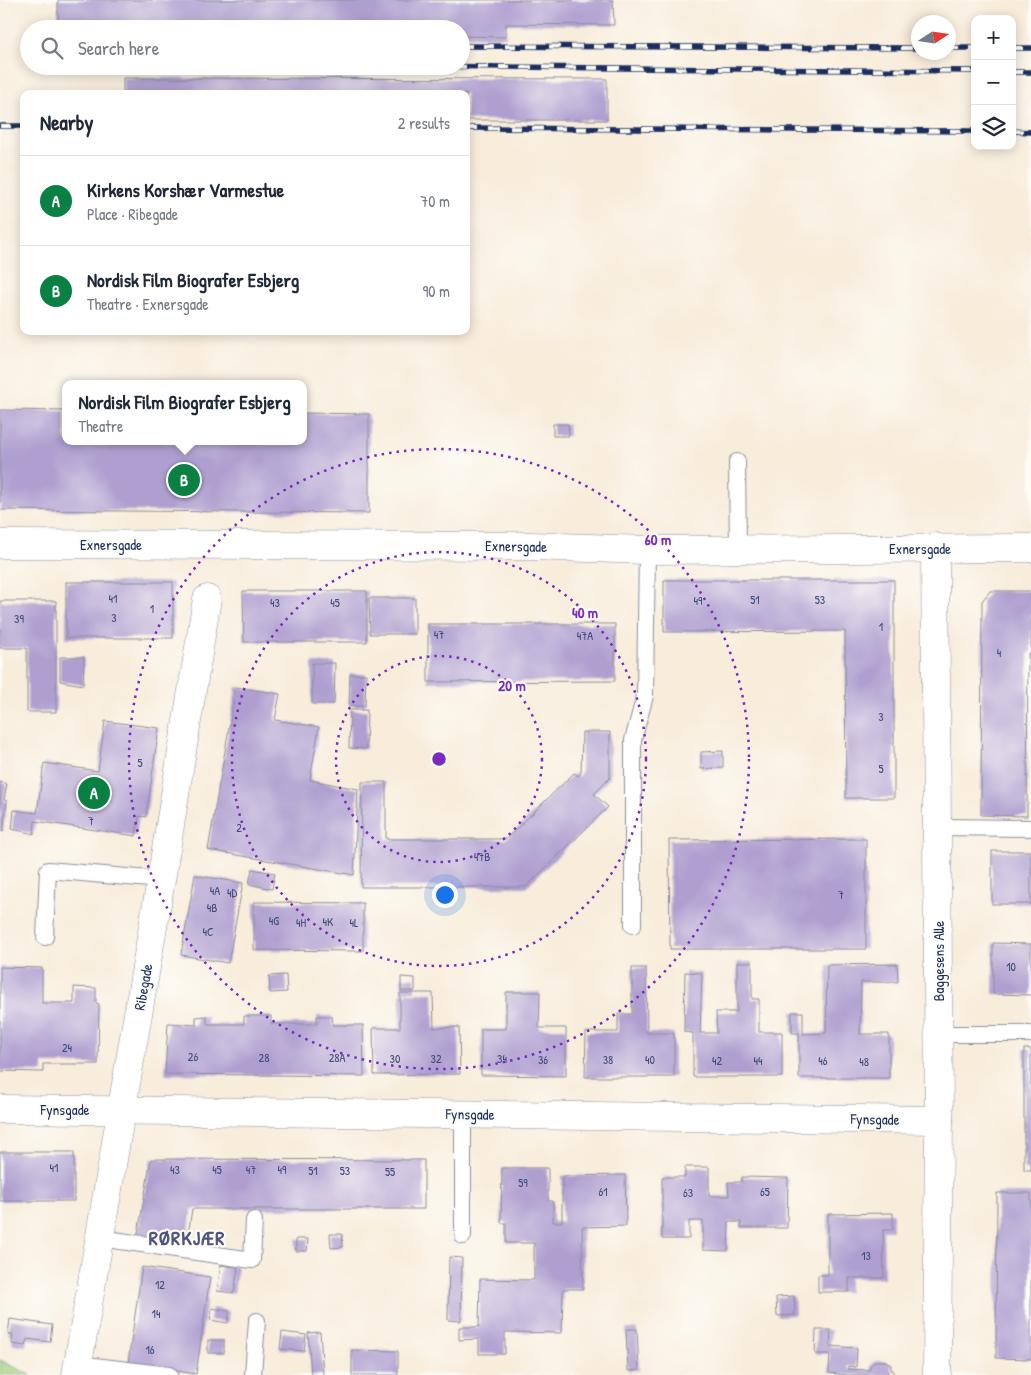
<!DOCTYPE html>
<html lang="en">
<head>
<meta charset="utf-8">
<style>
	body { margin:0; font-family:"Patrick Hand",sans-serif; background:#f2f2f3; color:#1f2937 }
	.controls { position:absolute; right:15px; top:15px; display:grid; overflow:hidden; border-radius:10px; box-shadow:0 2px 12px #0003 }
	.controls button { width:45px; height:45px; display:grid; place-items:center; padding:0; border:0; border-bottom:1px solid #e0e1e3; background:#fff; color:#1f2937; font:25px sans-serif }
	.compass { position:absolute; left:911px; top:15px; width:45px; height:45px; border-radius:50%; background:#fff; box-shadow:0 2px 12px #0003; rotate:78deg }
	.you { position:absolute; left:444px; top:894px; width:18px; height:18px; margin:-12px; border:4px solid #fff; border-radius:50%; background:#1a73e8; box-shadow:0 0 0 8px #1a73e833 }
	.badge { display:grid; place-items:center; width:32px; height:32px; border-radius:50%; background:#0b8043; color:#fff; font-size:16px; font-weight:700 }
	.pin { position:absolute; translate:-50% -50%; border:2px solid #fff; box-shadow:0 1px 5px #0006 }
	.popup { position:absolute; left:62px; top:380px; width:245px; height:65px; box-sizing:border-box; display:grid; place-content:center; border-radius:10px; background:#fff; filter:drop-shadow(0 1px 4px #0005); font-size:16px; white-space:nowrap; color:#747a83 }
	.popup b { font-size:19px; color:#1f2937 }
	.popup::after { content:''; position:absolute; left:50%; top:100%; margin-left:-10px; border:10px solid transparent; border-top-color:#fff }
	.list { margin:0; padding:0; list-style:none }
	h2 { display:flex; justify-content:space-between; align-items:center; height:65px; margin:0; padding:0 20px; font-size:21px }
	h2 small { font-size:16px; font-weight:400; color:#747a83 }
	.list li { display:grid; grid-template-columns:32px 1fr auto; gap:15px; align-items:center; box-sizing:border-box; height:90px; padding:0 20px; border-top:1px solid #e0e1e3 }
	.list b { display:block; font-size:19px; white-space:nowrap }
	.list p { margin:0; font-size:16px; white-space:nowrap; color:#747a83 }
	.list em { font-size:16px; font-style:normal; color:#747a83 }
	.icon { flex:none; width:28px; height:28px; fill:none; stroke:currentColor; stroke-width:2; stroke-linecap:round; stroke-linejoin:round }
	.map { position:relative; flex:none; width:1031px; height:1375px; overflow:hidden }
	.search { position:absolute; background:#fff; box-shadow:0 2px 12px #0003; left:20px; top:20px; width:450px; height:55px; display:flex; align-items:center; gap:12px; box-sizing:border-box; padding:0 18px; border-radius:28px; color:#747a83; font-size:19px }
	.panel { position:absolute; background:#fff; box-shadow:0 2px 12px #0003; left:20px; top:90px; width:450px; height:245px; border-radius:10px }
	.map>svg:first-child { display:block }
	.green { fill:#a3d17e; stroke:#5f806e }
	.building { fill:#af9fd0 }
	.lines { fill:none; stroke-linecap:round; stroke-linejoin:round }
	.lane-casing { stroke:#8a8e9c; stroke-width:18 }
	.street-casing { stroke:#8a8e9c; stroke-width:29 }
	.lane { stroke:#fff; stroke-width:16 }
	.street { stroke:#fff; stroke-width:28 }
	.rail-casing { stroke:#1b2f5e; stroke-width:5.5 }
	.rail { stroke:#fdfcf7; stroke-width:4; stroke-dasharray:11; stroke-linecap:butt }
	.ring { fill:none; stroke:#7b2cbf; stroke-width:2.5; stroke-dasharray:2.5 5 }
	.labels { text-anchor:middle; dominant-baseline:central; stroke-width:4.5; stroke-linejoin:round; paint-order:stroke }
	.number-label { font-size:12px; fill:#404b7a }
	.street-label { font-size:15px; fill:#1b2f5e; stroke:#fdfcf7 }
	.district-label { font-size:20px; font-weight:bold; letter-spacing:1px; fill:#4f5686; stroke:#fdfcf7 }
	.centre { fill:#7b2cbf; stroke:#fdfcf7; stroke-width:2.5 }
	.ring-label { font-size:15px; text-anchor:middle; font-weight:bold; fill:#7b2cbf; stroke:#fdfcf7; stroke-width:4.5; stroke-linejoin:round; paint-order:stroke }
</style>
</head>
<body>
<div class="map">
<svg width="1031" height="1375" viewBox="0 0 1031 1375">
	<rect width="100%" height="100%" fill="#fdfcf7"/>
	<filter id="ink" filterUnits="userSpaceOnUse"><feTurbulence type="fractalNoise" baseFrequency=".02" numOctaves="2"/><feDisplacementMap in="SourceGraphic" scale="10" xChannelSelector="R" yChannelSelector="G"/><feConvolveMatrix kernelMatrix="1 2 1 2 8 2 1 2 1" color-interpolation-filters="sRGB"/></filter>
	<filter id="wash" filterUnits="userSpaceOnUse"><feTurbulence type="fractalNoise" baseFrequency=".0096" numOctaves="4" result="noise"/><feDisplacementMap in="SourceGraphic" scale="20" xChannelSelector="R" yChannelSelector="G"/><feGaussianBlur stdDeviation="1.12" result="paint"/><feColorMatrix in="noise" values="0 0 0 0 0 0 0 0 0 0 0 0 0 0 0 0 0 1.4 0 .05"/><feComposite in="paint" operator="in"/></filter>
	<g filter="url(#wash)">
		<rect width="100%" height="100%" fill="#f8ecda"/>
		<!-- green -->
		<polygon class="green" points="0,1360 31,1375 0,1375"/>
		<g id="blocks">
			<!-- building -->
			<g class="building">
				<polygon points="58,0 613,0 614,25 506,24 506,37 461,36 461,29 58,29"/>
				<polygon points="123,78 607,79 607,120 466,120 466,94 123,94"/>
				<polygon points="0,410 65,411 65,441 303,441 303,413 369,414 369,513 0,510"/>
				<polygon points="553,424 568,424 569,436 553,436"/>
				<polygon points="664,580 894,580 894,798 846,798 845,631 664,632"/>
				<rect x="66" y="582" width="107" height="56"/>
				<polygon points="243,591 367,591 367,642 244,642"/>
				<polygon points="990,591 1031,591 1031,653 1028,653 1027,816 981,815 982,601"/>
				<polygon points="369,598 415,598 415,634 370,634"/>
				<polygon points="0,601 56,601 56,712 27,712 27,648 0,648"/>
				<polygon points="428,624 615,624 615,681 428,682"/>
				<polygon points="60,657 84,657 83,685 60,681"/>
				<polygon points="312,663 335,663 334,704 312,704"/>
				<polygon points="350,674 366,674 365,706 349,706"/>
				<polygon points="236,687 280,694 275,720 319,727 310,780 358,789 354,875 208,850"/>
				<polygon points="350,710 367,710 366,749 349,748"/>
				<polygon points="105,721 159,728 146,817 139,816 136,836 35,821 34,834 12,829 14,810 37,813 44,763 98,771"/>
				<polygon points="582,732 610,732 610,778 594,794 608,807 526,887 361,887 362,782 386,782 386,839 506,839 574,773 578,776 581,773"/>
				<polygon points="723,751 723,768 701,769 701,752"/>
				<polygon points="0,782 7,784 4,800 7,801 3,831 0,831"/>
				<polygon points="866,839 866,949 670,949 669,840"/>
				<rect x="992" y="851" width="39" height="53"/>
				<polygon points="252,869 275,873 272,889 249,884"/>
				<polygon points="195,875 243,883 228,963 181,955"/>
				<polygon points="254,902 363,903 363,951 254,950"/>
				<polygon points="993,943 1031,944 1031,995 993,994"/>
				<polygon points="737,962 752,962 752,999 759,999 759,1032 782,1032 782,1077 693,1077 693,1033 684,1032 685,972 702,973 700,1033 717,1033 716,1012 737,1012"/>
				<polygon points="897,964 898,982 861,982 860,1034 889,1034 889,1078 799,1078 799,1033 792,1033 792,1012 803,1012 803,1034 826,1033 827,965"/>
				<polygon points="0,967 42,968 42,1003 74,1003 74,987 96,988 96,1003 99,1004 98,1064 43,1064 43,1072 0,1071"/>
				<polygon points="632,968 646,968 647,1033 674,1033 674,1077 585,1077 586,1032 618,1032 618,1014 632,1014"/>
				<polygon points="286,975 287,992 270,993 269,976"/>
				<polygon points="401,977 415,978 415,991 401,991"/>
				<polygon points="506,992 540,992 539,1028 566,1028 566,1076 481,1075 481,1029 506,1029"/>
				<polygon points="400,993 433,993 434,1028 459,1027 460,1074 374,1075 373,1028 400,1028"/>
				<polygon points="207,1016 207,1024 244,1024 244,1016 271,1016 271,1024 317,1024 317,1016 332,1016 333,1025 363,1025 364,1076 165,1074 168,1023 196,1025 196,1017"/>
				<rect x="1024" y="1049" width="7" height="121"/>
				<rect x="0" y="1152" width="74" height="49"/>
				<polygon points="151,1159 424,1160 424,1209 192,1209 186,1248 137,1239"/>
				<polygon points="685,1167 709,1167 709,1196 729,1196 728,1182 741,1182 742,1177 788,1178 787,1228 741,1228 741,1222 729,1222 728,1251 703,1250 703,1221 689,1221 689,1239 662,1239 662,1177 685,1177"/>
				<polygon points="502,1168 548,1168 548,1201 553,1201 553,1222 562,1222 562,1176 625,1175 626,1226 582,1227 583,1289 563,1289 562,1333 505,1332 505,1354 479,1354 479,1339 459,1340 459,1327 479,1327 480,1279 534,1280 534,1243 506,1243 506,1223 501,1223"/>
				<polygon points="997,1193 1031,1193 1031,1359 996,1358"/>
				<polygon points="893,1213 893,1230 883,1230 884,1278 849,1278 849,1292 818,1292 818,1275 828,1275 828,1214"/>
				<polygon points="330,1234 342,1234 343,1247 331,1248"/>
				<polygon points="296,1239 308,1239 307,1251 296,1251"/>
				<polygon points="449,1257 462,1258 461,1321 448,1320"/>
				<polygon points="221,1265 238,1267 234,1293 217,1291"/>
				<polygon points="142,1267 210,1277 196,1374 128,1363"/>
				<polygon points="794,1296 795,1315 777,1316 776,1297"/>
				<polygon points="212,1308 229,1311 228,1323 210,1320"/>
				<polygon points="10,1319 52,1325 50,1342 27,1339 26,1346 12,1344 13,1335 8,1335"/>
				<polygon points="626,1329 637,1329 639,1370 628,1371"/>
				<polygon points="816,1330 831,1330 830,1346 857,1348 856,1367 848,1366 848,1369 870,1370 870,1366 875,1361 886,1361 891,1365 891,1370 893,1370 893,1375 848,1375 829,1373 830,1354 815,1354"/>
				<polygon points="282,1332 306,1335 304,1351 280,1349"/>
				<polygon points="320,1332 323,1375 311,1375 308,1333"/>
				<rect x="208" y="1340" width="16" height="13"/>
				<polygon points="352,1350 398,1351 398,1375 352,1375"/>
			</g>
		</g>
	</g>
	<g filter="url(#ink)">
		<use href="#blocks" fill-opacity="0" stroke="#8a8e9c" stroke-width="1"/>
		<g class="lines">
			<!-- lane casing -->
			<g class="lane-casing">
				<g id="lane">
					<polyline points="737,462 738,549"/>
					<polyline points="937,827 1031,828"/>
					<polyline points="633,925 633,740 645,696 647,550"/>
					<polyline points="45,937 48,870 161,880"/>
					<polyline points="939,1034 1031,1034"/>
					<polyline points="463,1236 463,1114"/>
					<polyline points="100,1238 252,1260 254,1220"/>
					<polyline points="78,1364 169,1375"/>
					<polyline points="253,1375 257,1321"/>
				</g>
			</g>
			<!-- street casing -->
			<g class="street-casing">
				<g id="street">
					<polyline points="0,544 530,546 647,550 1031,548"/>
					<polyline points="935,547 939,1120 937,1375"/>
					<polyline points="0,1109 939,1120"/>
					<polyline points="76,1375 161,880 207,599"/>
				</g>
			</g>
			<!-- lane -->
			<use href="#lane" class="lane"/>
			<!-- street -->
			<use href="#street" class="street"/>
			<!-- rail casing -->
			<g class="rail-casing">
				<g id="rail">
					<polyline points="461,46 918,48"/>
					<polyline points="948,48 975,48"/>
					<polyline points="1012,48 1031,48"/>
					<polyline points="389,66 975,71"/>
					<polyline points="1012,72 1031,72"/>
					<polyline points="0,126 24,126"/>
					<polyline points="466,128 975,131"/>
					<polyline points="1012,131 1031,132"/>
				</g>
			</g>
			<!-- rail -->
			<use href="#rail" class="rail"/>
		</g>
	</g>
	<!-- distance rings -->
	<g class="ring">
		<circle cx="439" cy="759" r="103"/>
		<circle cx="439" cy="759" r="207"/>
		<circle cx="439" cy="759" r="310"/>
	</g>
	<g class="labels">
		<!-- number labels -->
		<g class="number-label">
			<text x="113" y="598">41</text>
			<text x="755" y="599">51</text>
			<text x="820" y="599">53</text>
			<text x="698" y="600">49</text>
			<text x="275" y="602">43</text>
			<text x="335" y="602">45</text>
			<text x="152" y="608">1</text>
			<text x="114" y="617">3</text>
			<text x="19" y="618">39</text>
			<text x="881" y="626">1</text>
			<text x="439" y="634">47</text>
			<text x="585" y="635">47A</text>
			<text x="999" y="652">4</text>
			<text x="881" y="716">3</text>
			<text x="140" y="762">5</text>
			<text x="881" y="768">5</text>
			<text x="91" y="820">7</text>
			<text x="239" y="827">2</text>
			<text x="482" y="856">47B</text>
			<text x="215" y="890">4A</text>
			<text x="232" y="892">4D</text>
			<text x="841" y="894">7</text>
			<text x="212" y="907">4B</text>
			<text x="274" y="920">4G</text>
			<text x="328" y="921">4K</text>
			<text x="301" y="922">4H</text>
			<text x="354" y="922">4L</text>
			<text x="208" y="931">4C</text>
			<text x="1011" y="966">10</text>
			<text x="67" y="1047">24</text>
			<text x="193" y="1056">26</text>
			<text x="264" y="1057">28</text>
			<text x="337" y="1057">28A</text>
			<text x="395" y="1058">30</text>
			<text x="436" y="1058">32</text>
			<text x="502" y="1058">34</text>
			<text x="543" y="1059">36</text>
			<text x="608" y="1059">38</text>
			<text x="650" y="1059">40</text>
			<text x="717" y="1060">42</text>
			<text x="758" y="1060">44</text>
			<text x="823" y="1060">46</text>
			<text x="864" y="1061">48</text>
			<text x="54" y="1167">41</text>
			<text x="175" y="1169">43</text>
			<text x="217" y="1169">45</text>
			<text x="251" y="1169">47</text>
			<text x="282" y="1169">49</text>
			<text x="313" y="1170">51</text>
			<text x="345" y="1170">53</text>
			<text x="390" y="1171">55</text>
			<text x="523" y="1182">59</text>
			<text x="603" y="1191">61</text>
			<text x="765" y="1191">65</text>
			<text x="688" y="1192">63</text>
			<text x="866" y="1255">13</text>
			<text x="160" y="1284">12</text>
			<text x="156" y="1313">14</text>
			<text x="150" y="1349">16</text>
		</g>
		<!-- street labels -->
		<g class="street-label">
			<text x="111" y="544">Exnersgade</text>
			<text transform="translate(516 546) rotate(1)">Exnersgade</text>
			<text x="920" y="548">Exnersgade</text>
			<text transform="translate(938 961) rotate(-90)">Baggesens Alle</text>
			<text transform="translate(143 987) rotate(-80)">Ribegade</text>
			<text x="65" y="1109">Fynsgade</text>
			<text transform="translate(470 1114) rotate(1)">Fynsgade</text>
			<text transform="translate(875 1119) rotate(1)">Fynsgade</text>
		</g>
		<!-- district labels -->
		<g class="district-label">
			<text x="187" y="1237">RØRKJÆR</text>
		</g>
	</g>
	<circle cx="439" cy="759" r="8" class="centre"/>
	<g class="ring-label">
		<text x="658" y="545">60 m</text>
		<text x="585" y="618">40 m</text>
		<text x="512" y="691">20 m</text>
	</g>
</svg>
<div class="controls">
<button>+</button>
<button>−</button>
<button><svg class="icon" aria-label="layers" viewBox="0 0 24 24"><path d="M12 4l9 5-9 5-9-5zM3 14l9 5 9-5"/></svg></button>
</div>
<svg class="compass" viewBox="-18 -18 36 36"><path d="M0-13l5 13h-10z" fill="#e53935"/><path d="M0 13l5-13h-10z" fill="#747a83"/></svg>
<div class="you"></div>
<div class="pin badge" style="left:94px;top:793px">A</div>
<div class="pin badge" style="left:184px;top:480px">B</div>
<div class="popup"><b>Nordisk Film Biografer Esbjerg</b>Theatre</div>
<div class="search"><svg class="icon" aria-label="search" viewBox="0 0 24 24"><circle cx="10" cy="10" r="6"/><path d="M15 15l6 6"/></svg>Search here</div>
<section class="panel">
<h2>Nearby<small>2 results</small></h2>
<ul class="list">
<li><span class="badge">A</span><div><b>Kirkens Korshær Varmestue</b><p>Place · Ribegade</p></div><em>70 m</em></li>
<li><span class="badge">B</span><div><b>Nordisk Film Biografer Esbjerg</b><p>Theatre · Exnersgade</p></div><em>90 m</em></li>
</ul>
</section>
</div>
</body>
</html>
